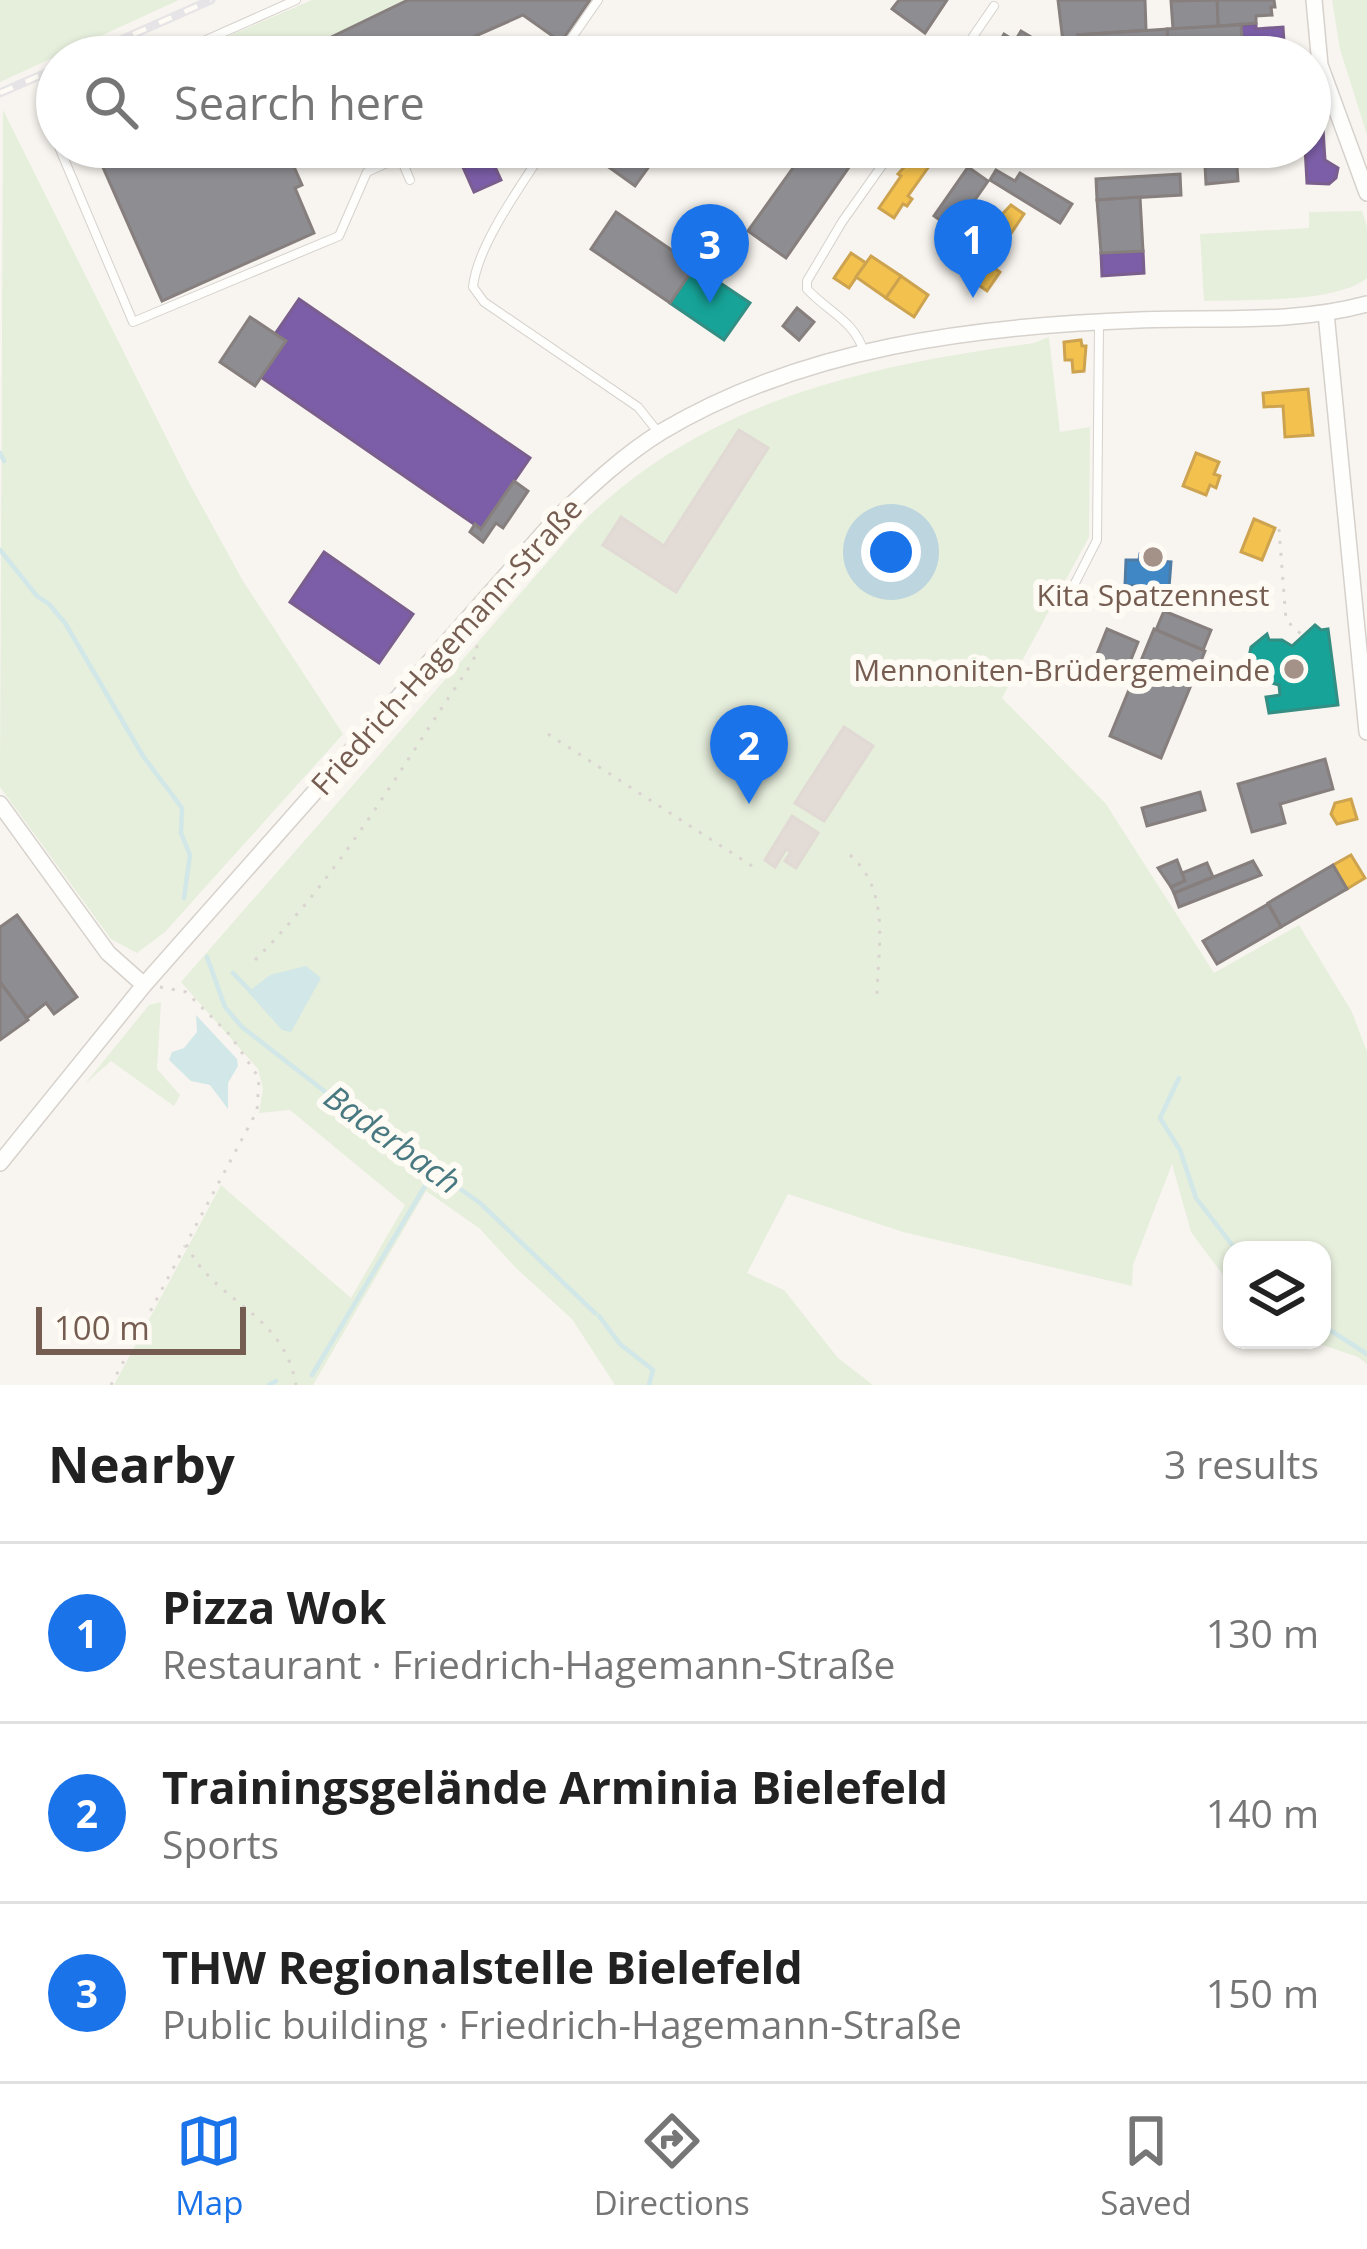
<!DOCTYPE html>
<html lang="en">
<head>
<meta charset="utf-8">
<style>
	body { margin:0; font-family:"Open Sans",sans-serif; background:#f6f6f6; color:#222 }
	.controls { position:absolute; right:36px; bottom:36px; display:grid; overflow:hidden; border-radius:24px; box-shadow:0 3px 9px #0004 }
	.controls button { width:108px; height:108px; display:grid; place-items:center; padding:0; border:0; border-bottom:3px solid #e0e0e0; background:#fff; color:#222; font:60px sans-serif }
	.scale { position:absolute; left:36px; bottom:30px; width:210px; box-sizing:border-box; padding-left:12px; border:6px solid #765d51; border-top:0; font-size:33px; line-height:42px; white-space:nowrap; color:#765d51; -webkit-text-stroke:9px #fefaf4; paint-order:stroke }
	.you { position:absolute; left:891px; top:552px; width:42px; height:42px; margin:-30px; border:9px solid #fff; border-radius:50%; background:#1a73e8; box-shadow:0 0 0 18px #1a73e833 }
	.badge { display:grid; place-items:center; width:78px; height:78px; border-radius:50%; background:#1a73e8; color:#fff; font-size:39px; font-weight:700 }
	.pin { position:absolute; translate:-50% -99px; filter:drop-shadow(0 3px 6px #0008) }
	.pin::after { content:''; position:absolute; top:63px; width:42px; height:36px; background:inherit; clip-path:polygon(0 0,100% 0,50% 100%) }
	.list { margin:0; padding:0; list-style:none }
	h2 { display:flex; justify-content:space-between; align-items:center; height:156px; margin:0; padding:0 48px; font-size:51px }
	h2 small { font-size:39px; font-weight:400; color:#767676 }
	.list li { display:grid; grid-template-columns:78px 1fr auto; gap:36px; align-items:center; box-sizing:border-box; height:180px; padding:0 48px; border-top:3px solid #e0e0e0 }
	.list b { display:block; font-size:45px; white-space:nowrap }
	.list p { margin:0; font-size:39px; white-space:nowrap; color:#767676 }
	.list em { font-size:39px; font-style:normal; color:#767676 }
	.icon { flex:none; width:66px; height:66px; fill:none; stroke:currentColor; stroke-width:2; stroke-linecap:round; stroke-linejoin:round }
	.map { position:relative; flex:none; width:1367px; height:1385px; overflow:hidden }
	.search { position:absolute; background:#fff; box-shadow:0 3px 9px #0004; left:36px; right:36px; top:36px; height:132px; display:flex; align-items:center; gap:30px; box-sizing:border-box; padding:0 42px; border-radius:66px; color:#767676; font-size:45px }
	.sheet { height:696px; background:#fff }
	nav { display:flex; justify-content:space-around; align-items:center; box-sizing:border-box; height:168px; border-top:3px solid #e0e0e0; background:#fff; font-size:33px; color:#767676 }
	nav a { display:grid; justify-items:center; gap:6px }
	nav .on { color:#1a73e8 }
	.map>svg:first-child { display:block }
	.green { fill:#e6eedc }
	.water { fill:#d2e7e8 }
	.homes { fill:#f2c14e; stroke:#cda34f; stroke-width:3 }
	.offices { fill:#7b5ea7; stroke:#7a5e8d; stroke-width:3 }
	.schools { fill:#3f88c5; stroke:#507ba2; stroke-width:3 }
	.public { fill:#17a398; stroke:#348e83; stroke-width:3 }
	.industry { fill:#8d8d92; stroke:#867f7e; stroke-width:3 }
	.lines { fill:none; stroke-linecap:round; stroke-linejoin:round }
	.stream { stroke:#d2e7e8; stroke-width:4.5 }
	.building { fill:#e3dbd5; stroke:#e1d9d3; stroke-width:3 }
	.service-casing { stroke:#d6d1cb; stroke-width:10 }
	.minor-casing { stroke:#d6d1cb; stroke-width:18 }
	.path { stroke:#dad4d1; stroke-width:3; stroke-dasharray:3 9; stroke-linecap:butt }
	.service { stroke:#fefefd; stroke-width:8 }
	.minor { stroke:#fefefd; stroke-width:15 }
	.rail-casing { stroke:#e6e4e6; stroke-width:9 }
	.rail { stroke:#fefaf4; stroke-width:4.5; stroke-dasharray:14; stroke-linecap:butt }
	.poi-dot { fill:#a49289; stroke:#fefaf4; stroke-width:4.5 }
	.labels { text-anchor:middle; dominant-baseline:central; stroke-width:12; stroke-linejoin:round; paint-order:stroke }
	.poi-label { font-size:30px; fill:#765d51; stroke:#fefaf4 }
	.street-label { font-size:30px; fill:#765d51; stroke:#fefaf4 }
	.water-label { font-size:33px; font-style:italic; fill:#487880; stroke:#fefaf4 }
</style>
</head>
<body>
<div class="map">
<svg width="1367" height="1385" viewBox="0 0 1367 1385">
	<rect width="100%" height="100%" fill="#f8f5f0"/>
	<!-- green -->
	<g class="green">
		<polygon points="0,0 179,0 0,82"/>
		<polygon points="312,0 408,0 290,57 180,57"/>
		<polygon points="1332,0 1367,0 1367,135 1340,49"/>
		<polygon points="3,110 187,479 243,581 343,734 165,932 137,953 111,939 0,787"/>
		<path d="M1362,211L1367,227V278C1335,304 1245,299 1204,301L1200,234L1309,228V212Z"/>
		<path d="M1049,337L1060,432L1090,427L1089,537L1002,698L1106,804L1214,973L1299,925L1352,1012L1367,1052V1364L1358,1357L1308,1340H1322V1250H1232V1287L1191,1232L1172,1164L1133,1265L1132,1286L903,1232L788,1194L747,1273L784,1290L838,1358L873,1385H615L572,1319L516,1268L479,1228L426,1191L313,1385H114L221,1185L351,1298L405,1205L290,1110L259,1113L263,1089L258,1069L181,982L580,525C702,401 868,365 1034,343Z"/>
		<polygon points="161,1002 157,1069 180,1095 174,1106 111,1061 85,1084 149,1005"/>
	</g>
	<!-- water -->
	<g class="water">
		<polygon points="306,966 321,978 291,1032 282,1030 248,992 270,975"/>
		<polygon points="196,1015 237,1059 238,1066 228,1083 228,1109 210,1085 191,1081 169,1060 172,1052 184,1048 197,1032"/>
	</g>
	<!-- homes -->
	<g class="homes">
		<polygon points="922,147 937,155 908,196 912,199 907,206 903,204 894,218 879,208 901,176 898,174"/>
		<polygon points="1011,205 1024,214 1004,244 986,231"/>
		<polygon points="851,253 866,263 849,288 834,278"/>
		<polygon points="962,253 972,260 976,255 1000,272 987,291 953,267"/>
		<polygon points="871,256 901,276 886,298 856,277"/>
		<polygon points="901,276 928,295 914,317 886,298"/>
		<polygon points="1081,340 1082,346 1086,346 1084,371 1073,372 1072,360 1065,360 1064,342"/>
		<polygon points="1308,389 1313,435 1285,437 1283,406 1264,407 1263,393"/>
		<polygon points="1196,453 1219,462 1214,474 1220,476 1216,488 1210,485 1206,495 1183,486"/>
		<polygon points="1254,519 1275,528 1262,560 1241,552"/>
		<polygon points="1351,799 1357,819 1337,824 1331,814 1335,803"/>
		<polygon points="1351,855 1365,878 1347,889 1333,865"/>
	</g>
	<!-- offices -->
	<g class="offices">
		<polygon points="1256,24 1256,29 1283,27 1285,57 1243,57 1241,25"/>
		<polygon points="1310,129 1323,129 1325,160 1338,168 1336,178 1329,184 1307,183 1305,147 1310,147"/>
		<polygon points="454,147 486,147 501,180 474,192"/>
		<polygon points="1143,251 1144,273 1102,276 1101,253"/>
		<polygon points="299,299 530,458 481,529 261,377 286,341 275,334"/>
		<polygon points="324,552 413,614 379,663 290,602"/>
	</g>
	<!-- schools -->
	<polygon class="schools" points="1140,554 1157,555 1156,561 1171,562 1169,588 1125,585 1126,560 1139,560"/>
	<!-- public -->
	<g class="public">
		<polygon points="695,266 750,303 724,340 670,303"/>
		<polygon points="1315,625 1321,630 1328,629 1338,705 1269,713 1266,697 1280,695 1279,685 1262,680 1253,666 1247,667 1251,647 1267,634 1269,640 1282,640 1292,646"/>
	</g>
	<!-- industry -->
	<g class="industry">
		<polygon points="408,0 590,0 561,42 523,15 435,54 436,57 290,57"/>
		<polygon points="899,0 947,0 925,33 892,9"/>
		<polygon points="1058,0 1145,0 1146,30 1078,35 1079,48 1063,42"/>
		<polygon points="1217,0 1274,0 1275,7 1271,7 1272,15 1256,16 1256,23 1218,26"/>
		<polygon points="1217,0 1218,26 1173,29 1171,1"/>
		<polygon points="1241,25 1243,57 1169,57 1167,29"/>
		<polygon points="1167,29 1169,57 1121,57 1120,53 1079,56 1078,35"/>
		<polygon points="1021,31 1058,53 1060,57 991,57 1004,34 1015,41"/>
		<polygon points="94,147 302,147 288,153 302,185 295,188 314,233 162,301"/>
		<polygon points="615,147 663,147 635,186 603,163"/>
		<polygon points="808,147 863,147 786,258 748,231"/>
		<polygon points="1092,147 1113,147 1114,165 1093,166"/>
		<polygon points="1204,147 1277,147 1277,149 1236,151 1238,181 1206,184"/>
		<polygon points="968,167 988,181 954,230 934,216"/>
		<polygon points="996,170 1015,181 1020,173 1072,204 1060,223 990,180"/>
		<polygon points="1180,174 1181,195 1097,200 1096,179"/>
		<polygon points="1140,197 1143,251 1101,253 1097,200"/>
		<polygon points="616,212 695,266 670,303 591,249"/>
		<polygon points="797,308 814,322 799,340 783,326"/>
		<polygon points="250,317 286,341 255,386 220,362"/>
		<polygon points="514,481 528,491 503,528 496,523 483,542 470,532 475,524 481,529"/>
		<polygon points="1164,611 1211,630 1203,650 1156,630"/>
		<polygon points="1107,629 1138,642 1122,682 1091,669"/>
		<polygon points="1154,629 1205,651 1161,758 1110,736"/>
		<polygon points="1325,759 1333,789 1280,804 1285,823 1252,832 1238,784"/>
		<polygon points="1200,792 1205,810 1147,826 1142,808"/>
		<polygon points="1177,860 1185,881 1171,887 1158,868"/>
		<polygon points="1253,861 1261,875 1179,907 1174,893"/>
		<polygon points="1207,863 1213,877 1174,893 1171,887 1185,881 1182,873"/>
		<polygon points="1333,865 1347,889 1281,927 1268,903"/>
		<polygon points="1268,904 1281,927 1217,964 1203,941"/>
		<polygon points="17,915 77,997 54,1014 46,1003 27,1018 0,982 0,927"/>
		<polygon points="0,982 28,1020 0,1040"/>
	</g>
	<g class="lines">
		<!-- stream -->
		<g class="stream">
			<polyline points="0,453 4,461"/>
			<polyline points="0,550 37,596 49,604 65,623 143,756 182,808 181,833 190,855 184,898"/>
			<polyline points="207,957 225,1007 242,1027 341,1104 480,1203 595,1313"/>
			<polyline points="233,973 254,995"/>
			<polyline points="1179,1078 1160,1118 1180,1150 1196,1198 1236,1250"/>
			<polyline points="599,1316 620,1344 653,1370 649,1385"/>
			<polyline points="1322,1325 1367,1354"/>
			<polyline points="312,1375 434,1171"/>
			<polyline points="269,1385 276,1381"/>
		</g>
	</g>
	<!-- building -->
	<g class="building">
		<polygon points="739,430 768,448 676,592 603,545 621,517 664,546"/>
		<polygon points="844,727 873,746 824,821 795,803"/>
		<polygon points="792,816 818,833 796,868 785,861 791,852 786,849 775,867 765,860"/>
	</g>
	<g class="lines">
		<!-- service casing -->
		<g class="service-casing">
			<g id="service">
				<polyline points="168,57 296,0"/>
				<polyline points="551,57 562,52 598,0"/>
				<polyline points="959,57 994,6"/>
				<polyline points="57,107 44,113 57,142"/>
				<polyline points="59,147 133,322 339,236 367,172 400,157"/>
				<polyline points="396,147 410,180"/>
				<path d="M546,147C523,183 477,245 473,287L484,302L638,407L658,432"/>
				<path d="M864,352C854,320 828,312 807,289V281L842,222L895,147"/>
				<polyline points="1074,585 1097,540 1099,322"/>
			</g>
		</g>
		<!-- minor casing -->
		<g class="minor-casing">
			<g id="minor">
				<polyline points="1314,0 1320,65 1367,193"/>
				<polyline points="1326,313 1367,732"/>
				<polyline points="0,804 108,953 144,985"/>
				<path d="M0,1163L144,985L555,520C588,489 622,456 661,432C803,347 976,326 1139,320C1214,317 1294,324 1367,304"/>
			</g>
		</g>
		<!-- path -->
		<g class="path">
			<polyline points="1279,529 1286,620 1303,636"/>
			<polyline points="548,734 752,866"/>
			<path d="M850,855C891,891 878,946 877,994"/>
			<path d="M255,960C341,874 400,768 468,669C475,657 482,647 472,635"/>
			<path d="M160,987L186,992L230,1035L259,1078L257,1111L186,1244C215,1304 283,1311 296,1385"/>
			<polyline points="111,1385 185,1246"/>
		</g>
		<!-- service -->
		<use href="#service" class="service"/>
		<!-- minor -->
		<use href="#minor" class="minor"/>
		<!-- rail casing -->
		<g class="rail-casing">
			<g id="rail">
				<polyline points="82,57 211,0"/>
				<polyline points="0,93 57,68"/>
			</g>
		</g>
		<!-- rail -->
		<use href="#rail" class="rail"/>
	</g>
	<!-- markers -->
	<g class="poi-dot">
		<circle cx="1153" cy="557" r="12"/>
		<circle cx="1294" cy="669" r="12"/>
	</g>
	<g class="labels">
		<!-- poi labels -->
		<g class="poi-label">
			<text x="1153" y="594">Kita Spatzennest</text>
			<text x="1270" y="669" text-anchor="end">Mennoniten-Brüdergemeinde</text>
		</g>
		<!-- street labels -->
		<g class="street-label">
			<text transform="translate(446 646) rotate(-48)">Friedrich-Hagemann-Straße</text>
		</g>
		<!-- water labels -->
		<g class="water-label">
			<text transform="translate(393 1139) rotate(36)">Baderbach</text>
		</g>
	</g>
</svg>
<div class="controls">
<button><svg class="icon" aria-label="layers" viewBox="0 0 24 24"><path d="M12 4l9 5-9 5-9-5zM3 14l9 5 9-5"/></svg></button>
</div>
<div class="scale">100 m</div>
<div class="you"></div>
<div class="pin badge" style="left:973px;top:298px">1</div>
<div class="pin badge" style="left:749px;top:804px">2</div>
<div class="pin badge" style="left:710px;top:303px">3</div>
<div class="search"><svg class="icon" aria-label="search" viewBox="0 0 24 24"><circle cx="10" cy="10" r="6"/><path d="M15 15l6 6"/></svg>Search here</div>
</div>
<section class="sheet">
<h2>Nearby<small>3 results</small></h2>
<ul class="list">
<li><span class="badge">1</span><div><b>Pizza Wok</b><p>Restaurant · Friedrich-Hagemann-Straße</p></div><em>130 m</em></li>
<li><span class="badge">2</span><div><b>Trainingsgelände Arminia Bielefeld</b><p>Sports</p></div><em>140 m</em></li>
<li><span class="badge">3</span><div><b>THW Regionalstelle Bielefeld</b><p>Public building · Friedrich-Hagemann-Straße</p></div><em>150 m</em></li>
</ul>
</section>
<nav>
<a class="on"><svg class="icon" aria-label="map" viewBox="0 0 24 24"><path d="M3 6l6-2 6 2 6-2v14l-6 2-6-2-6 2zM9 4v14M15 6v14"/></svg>Map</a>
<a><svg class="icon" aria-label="directions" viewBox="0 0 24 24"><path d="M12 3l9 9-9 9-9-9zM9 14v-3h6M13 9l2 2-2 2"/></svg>Directions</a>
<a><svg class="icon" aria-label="saved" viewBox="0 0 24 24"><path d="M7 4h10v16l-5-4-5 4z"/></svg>Saved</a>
</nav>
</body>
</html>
